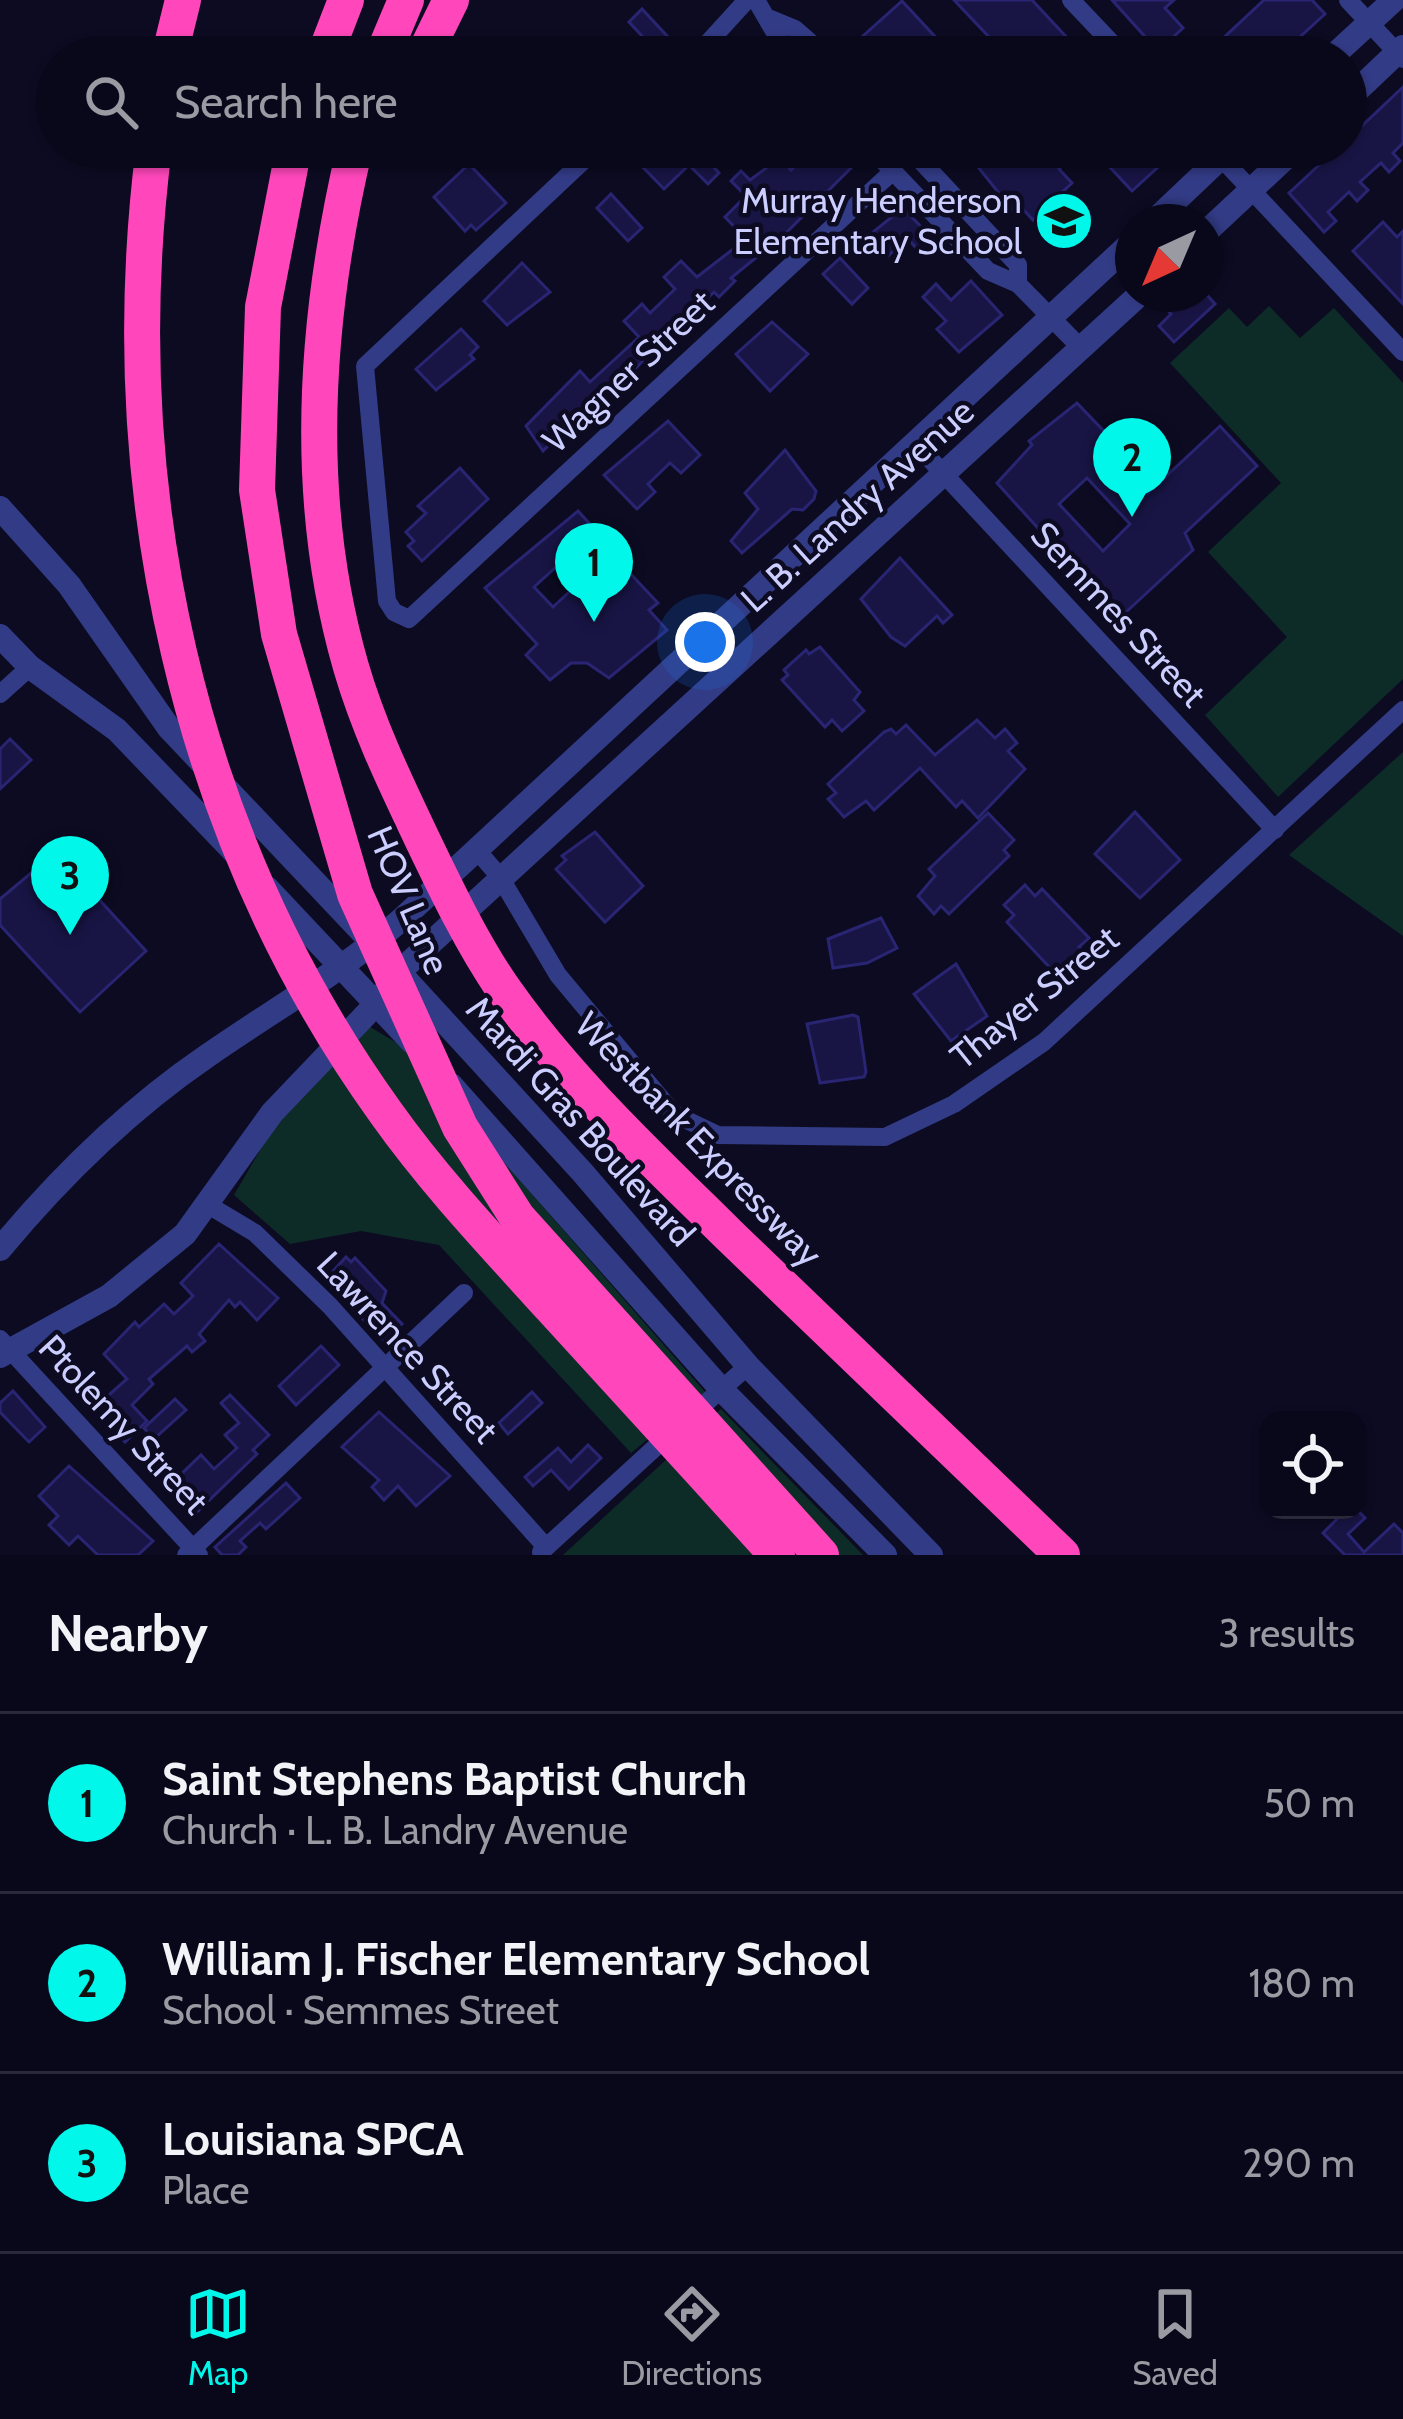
<!DOCTYPE html>
<html lang="en">
<head>
<meta charset="utf-8">
<style>
	body { margin:0; font-family:Cabin,sans-serif; background:#121123; color:#f1f3f6 }
	.controls { position:absolute; right:36px; bottom:36px; display:grid; overflow:hidden; border-radius:24px; box-shadow:0 3px 9px #0004 }
	.controls button { width:108px; height:108px; display:grid; place-items:center; padding:0; border:0; border-bottom:3px solid #292939; background:#09081a; color:#f1f3f6; font:60px sans-serif }
	.compass { position:absolute; left:1115px; top:204px; width:108px; height:108px; border-radius:50%; background:#09081a; box-shadow:0 3px 9px #0004; rotate:224deg }
	.you { position:absolute; left:705px; top:642px; width:42px; height:42px; margin:-30px; border:9px solid #fff; border-radius:50%; background:#1a73e8; box-shadow:0 0 0 18px #1a73e833 }
	.badge { display:grid; place-items:center; width:78px; height:78px; border-radius:50%; background:#00f7ea; color:#111; font-size:39px; font-weight:700 }
	.pin { position:absolute; translate:-50% -99px; filter:drop-shadow(0 3px 6px #0008) }
	.pin::after { content:''; position:absolute; top:63px; width:42px; height:36px; background:inherit; clip-path:polygon(0 0,100% 0,50% 100%) }
	.list { margin:0; padding:0; list-style:none }
	h2 { display:flex; justify-content:space-between; align-items:center; height:156px; margin:0; padding:0 48px; font-size:51px }
	h2 small { font-size:39px; font-weight:400; color:#999aa2 }
	.list li { display:grid; grid-template-columns:78px 1fr auto; gap:36px; align-items:center; box-sizing:border-box; height:180px; padding:0 48px; border-top:3px solid #292939 }
	.list b { display:block; font-size:45px; white-space:nowrap }
	.list p { margin:0; font-size:39px; white-space:nowrap; color:#999aa2 }
	.list em { font-size:39px; font-style:normal; color:#999aa2 }
	.icon { flex:none; width:66px; height:66px; fill:none; stroke:currentColor; stroke-width:2; stroke-linecap:round; stroke-linejoin:round }
	.map { position:relative; flex:none; width:1403px; height:1555px; overflow:hidden }
	.search { position:absolute; background:#09081a; box-shadow:0 3px 9px #0004; left:36px; right:36px; top:36px; height:132px; display:flex; align-items:center; gap:30px; box-sizing:border-box; padding:0 42px; border-radius:66px; color:#999aa2; font-size:45px }
	.sheet { height:696px; background:#09081a }
	nav { display:flex; justify-content:space-around; align-items:center; box-sizing:border-box; height:168px; border-top:3px solid #292939; background:#09081a; font-size:33px; color:#999aa2 }
	nav a { display:grid; justify-items:center; gap:6px }
	nav .on { color:#00f7ea }
	.map>svg:first-child { display:block }
	.green { fill:#0e2c27 }
	.building { fill:#181545; stroke:#292573; stroke-width:3; fill-rule:evenodd }
	.lines { fill:none; stroke-linecap:round; stroke-linejoin:round }
	.minor { stroke:#323b85; stroke-width:18 }
	.tertiary { stroke:#323b85; stroke-width:24 }
	.motorway { stroke:#ff47bb; stroke-width:36 }
	.labels { text-anchor:middle; dominant-baseline:central; stroke-width:9; stroke-linejoin:round; paint-order:stroke }
	.poi-label { font-size:36px; fill:#ccceff; stroke:#0c0b22; text-anchor:end }
	.street-label { font-size:36px; fill:#ccceff; stroke:#0c0b22 }
</style>
</head>
<body>
<div class="map">
<svg width="1403" height="1555" viewBox="0 0 1403 1555">
	<rect width="100%" height="100%" fill="#0c0b22"/>
	<!-- green -->
	<g class="green">
		<polygon points="1269,306 1300,338 1334,308 1403,383 1403,679 1278,797 1205,715 1287,637 1208,552 1281,483 1170,363 1229,308 1247,327"/>
		<polygon points="1403,752 1403,936 1289,855"/>
		<polygon points="370,1027 402,1046 705,1392 631,1453 439,1245 361,1231 290,1244 234,1195 272,1130"/>
		<polygon points="721,1409 863,1555 563,1555"/>
	</g>
	<!-- building -->
	<g class="building">
		<polygon points="954,0 1032,0 1085,57 1008,57"/>
		<polygon points="1112,0 1174,0 1165,8 1183,28 1158,51"/>
		<polygon points="1264,0 1312,0 1325,14 1278,57 1203,57"/>
		<polygon points="902,1 954,57 866,57 854,44"/>
		<polygon points="642,9 670,39 644,57 621,57 642,36 629,22"/>
		<polygon points="1403,87 1403,143 1393,153 1400,161 1389,172 1381,163 1360,182 1368,190 1357,201 1349,192 1328,212 1336,221 1324,232 1289,193 1333,152 1346,147 1346,141"/>
		<polygon points="641,147 726,147 710,163 719,173 708,184 689,165 664,189 632,156"/>
		<polygon points="815,147 849,147 860,159 785,234 731,278 735,281 719,297 714,292 610,393 606,388 543,451 526,426 580,371 590,382 639,337 624,321 642,304 650,313 675,289 664,277 681,261 697,277 746,239 725,217 746,196 731,181 741,171 750,180 780,158 791,170"/>
		<polygon points="962,147 1039,147 1051,159 1064,147 1082,147 1059,169 1072,183 1033,220 1020,206 1014,212"/>
		<polygon points="1091,147 1180,147 1132,191"/>
		<polygon points="469,164 506,203 476,230 471,225 465,231 434,197"/>
		<polygon points="611,194 642,228 628,241 597,208"/>
		<polygon points="903,208 932,238 919,251 907,238 888,256 868,236"/>
		<polygon points="1383,222 1397,237 1403,231 1403,304 1353,251"/>
		<polygon points="840,258 868,288 852,304 823,274"/>
		<polygon points="522,263 550,292 507,325 484,301"/>
		<polygon points="971,281 1002,315 959,352 937,329 946,321 923,297 936,284 951,300"/>
		<polygon points="1179,294 1187,299 1206,294 1215,304 1174,342 1159,326 1171,314 1165,306"/>
		<polygon points="772,322 808,354 770,391 736,354"/>
		<polygon points="461,329 478,347 470,355 474,359 436,390 416,369"/>
		<path d="M1077,403L1119,447L1116,458L1148,493L1220,426L1257,466L1185,533L1193,550L1124,614L1114,612L997,483L1032,445L1029,441ZM1087,478L1130,524L1103,551L1059,504Z"/>
		<polygon points="668,421 700,455 681,473 670,463 648,484 655,492 637,509 604,475"/>
		<polygon points="785,450 816,491 814,499 803,510 792,509 742,553 731,541 758,509 745,493"/>
		<polygon points="460,468 488,499 422,561 408,546 414,541 406,532 426,513 418,506"/>
		<polygon points="578,511 590,524 584,531 589,537 534,587 553,607 611,553 658,603 649,610 667,630 609,678 587,663 571,663 550,680 526,655 537,644 485,588"/>
		<polygon points="900,558 952,615 943,623 937,616 905,646 891,637 861,599"/>
		<polygon points="820,647 860,692 854,700 864,711 842,731 832,720 825,727 782,680 788,675 784,670 806,650 809,654"/>
		<polygon points="977,720 995,738 1005,729 1017,743 1008,751 1025,769 978,818 962,801 956,807 920,768 874,810 866,801 844,817 828,799 836,793 828,784 884,732 891,729 896,734 906,725 935,755"/>
		<polygon points="10,739 31,760 0,789 0,749"/>
		<polygon points="1135,812 1180,860 1140,898 1095,854"/>
		<polygon points="988,813 1014,840 1004,850 1009,856 949,914 941,906 934,914 918,896 935,876 929,869"/>
		<polygon points="595,832 643,886 605,922 556,869 566,860 562,856"/>
		<polygon points="68,842 83,858 93,849 107,864 85,884 146,951 80,1012 0,925 0,899"/>
		<polygon points="1025,885 1035,896 1042,889 1089,938 1079,947 1084,951 1063,971 1058,967 1053,971 1007,922 1014,915 1004,905"/>
		<polygon points="881,918 897,948 867,963 833,968 828,939"/>
		<polygon points="956,964 987,1016 951,1041 914,994"/>
		<polygon points="853,1015 858,1017 866,1072 864,1077 820,1083 807,1024"/>
		<polygon points="219,1244 278,1298 257,1320 240,1302 235,1307 229,1300 199,1334 205,1341 192,1352 187,1346 149,1379 153,1384 132,1405 147,1421 125,1442 94,1408 127,1379 104,1354 135,1322 139,1327 164,1304 174,1314 193,1296 181,1283"/>
		<polygon points="346,1257 351,1262 355,1258 386,1291 382,1303 402,1324 384,1341 325,1280"/>
		<polygon points="321,1346 339,1365 296,1405 279,1386"/>
		<polygon points="13,1391 45,1427 29,1442 0,1412 0,1403"/>
		<polygon points="532,1392 542,1403 508,1434 499,1423"/>
		<polygon points="230,1395 269,1435 253,1450 257,1454 197,1512 173,1482 201,1455 214,1469 237,1448 225,1435 239,1423 221,1403"/>
		<polygon points="175,1399 186,1410 154,1439 144,1428"/>
		<polygon points="379,1412 450,1476 416,1506 398,1486 384,1500 372,1487 379,1480 342,1447"/>
		<polygon points="588,1445 601,1458 569,1489 551,1470 533,1486 525,1477 558,1448 571,1462"/>
		<polygon points="69,1466 153,1541 138,1555 98,1555 78,1536 69,1545 49,1525 58,1516 39,1496"/>
		<polygon points="286,1483 300,1498 266,1529 260,1523 240,1541 246,1547 238,1555 222,1555 215,1547"/>
		<polygon points="1346,1510 1357,1510 1365,1518 1348,1534 1364,1552 1394,1524 1403,1533 1403,1555 1345,1555 1323,1533"/>
	</g>
	<g class="lines">
		<!-- minor -->
		<g class="minor">
			<polyline points="756,0 789,57"/>
			<polyline points="1071,0 1125,57"/>
			<polyline points="1348,0 1403,59"/>
			<polyline points="771,19 795,29 827,57"/>
			<polyline points="695,57 747,0"/>
			<polyline points="598,147 365,366 387,601 394,612 409,619 892,172"/>
			<polyline points="870,147 988,271 1018,284 1082,349"/>
			<polyline points="908,147 1018,265 1018,284"/>
			<polyline points="1211,147 1403,352"/>
			<polyline points="915,443 1275,830"/>
			<polyline points="0,694 30,667"/>
			<polyline points="475,848 500,877 558,975 674,1114 718,1135 885,1137 954,1104 1044,1042 1403,710"/>
			<polyline points="210,1206 255,1233 330,1306 546,1547"/>
			<polyline points="0,1339 199,1555"/>
			<polyline points="692,1415 748,1366"/>
			<polyline points="541,1552 671,1433"/>
			<polyline points="186,1555 464,1293"/>
		</g>
		<!-- tertiary -->
		<g class="tertiary">
			<polyline points="1332,57 1394,0"/>
			<polyline points="1346,101 1403,47"/>
			<polyline points="1153,222 1232,147"/>
			<polyline points="1205,233 1297,147"/>
			<polyline points="0,508 69,585 169,728 363,933"/>
			<polyline points="0,636 30,667 117,730 240,858"/>
			<polyline points="267,888 412,1042"/>
			<polyline points="399,972 583,1173 748,1366 931,1555"/>
			<polyline points="451,1085 721,1389 885,1555"/>
			<path d="M0,1249C59,1178 131,1108 207,1056C273,1010 341,972 402,919L1133,241"/>
			<polyline points="0,1356 109,1296 185,1234 272,1113 377,1003 399,972 1140,294"/>
		</g>
		<!-- motorway -->
		<g class="motorway">
			<polyline points="169,57 183,0"/>
			<polyline points="324,57 346,0"/>
			<polyline points="382,57 406,0"/>
			<polyline points="423,57 451,0"/>
			<path d="M154,147C111,484 186,835 386,1113C435,1182 494,1244 551,1307C626,1389 702,1472 777,1555"/>
			<polyline points="294,147 263,307 257,490 279,634 355,894 460,1127 517,1217 821,1555"/>
			<path d="M355,147C315,316 302,498 351,667C369,729 397,786 424,843C447,891 472,943 502,987C566,1079 649,1156 728,1234C839,1342 951,1448 1062,1555"/>
		</g>
	</g>
	<!-- icons -->
	<defs>
		<g id="school-disc" transform="scale(3)"><circle r="9.5" fill="#00f7ea" stroke="#0c0b22"/><path d="M0-5L7-2L0 1L-7-2ZM-4 1L0 2.5L4 1V4Q0 6-4 4Z" fill="#111"/></g>
	</defs>
	<g fill-rule="evenodd">
		<use href="#school-disc" x="1064" y="221"/>
	</g>
	<g class="labels">
		<!-- poi labels -->
		<g class="poi-label">
			<text x="1022" y="200">Murray Henderson<tspan x="1022" dy="41">Elementary School</tspan></text>
		</g>
		<!-- street labels -->
		<g class="street-label">
			<text transform="translate(628 371) rotate(-43)">Wagner Street</text>
			<text transform="translate(857 505) rotate(-42)">L. B. Landry Avenue</text>
			<text transform="translate(1119 614) rotate(47)">Semmes Street</text>
			<text transform="translate(409 900) rotate(67)">HOV Lane</text>
			<text transform="translate(1034 997) rotate(-39)">Thayer Street</text>
			<text transform="translate(581 1121) rotate(48)">Mardi Gras Boulevard</text>
			<text transform="translate(699 1139) rotate(46)">Westbank Expressway</text>
			<text transform="translate(408 1347) rotate(47)">Lawrence Street</text>
			<text transform="translate(124 1424) rotate(47)">Ptolemy Street</text>
		</g>
	</g>
</svg>
<div class="controls">
<button><svg class="icon" aria-label="locate" viewBox="0 0 24 24"><circle cx="12" cy="12" r="6"/><path d="M12 2v4M12 18v4M2 12h4M18 12h4"/></svg></button>
</div>
<svg class="compass" viewBox="-18 -18 36 36"><path d="M0-13l5 13h-10z" fill="#e53935"/><path d="M0 13l5-13h-10z" fill="#999aa2"/></svg>
<div class="you"></div>
<div class="pin badge" style="left:594px;top:622px">1</div>
<div class="pin badge" style="left:1132px;top:517px">2</div>
<div class="pin badge" style="left:70px;top:935px">3</div>
<div class="search"><svg class="icon" aria-label="search" viewBox="0 0 24 24"><circle cx="10" cy="10" r="6"/><path d="M15 15l6 6"/></svg>Search here</div>
</div>
<section class="sheet">
<h2>Nearby<small>3 results</small></h2>
<ul class="list">
<li><span class="badge">1</span><div><b>Saint Stephens Baptist Church</b><p>Church · L. B. Landry Avenue</p></div><em>50 m</em></li>
<li><span class="badge">2</span><div><b>William J. Fischer Elementary School</b><p>School · Semmes Street</p></div><em>180 m</em></li>
<li><span class="badge">3</span><div><b>Louisiana SPCA</b><p>Place</p></div><em>290 m</em></li>
</ul>
</section>
<nav>
<a class="on"><svg class="icon" aria-label="map" viewBox="0 0 24 24"><path d="M3 6l6-2 6 2 6-2v14l-6 2-6-2-6 2zM9 4v14M15 6v14"/></svg>Map</a>
<a><svg class="icon" aria-label="directions" viewBox="0 0 24 24"><path d="M12 3l9 9-9 9-9-9zM9 14v-3h6M13 9l2 2-2 2"/></svg>Directions</a>
<a><svg class="icon" aria-label="saved" viewBox="0 0 24 24"><path d="M7 4h10v16l-5-4-5 4z"/></svg>Saved</a>
</nav>
</body>
</html>
